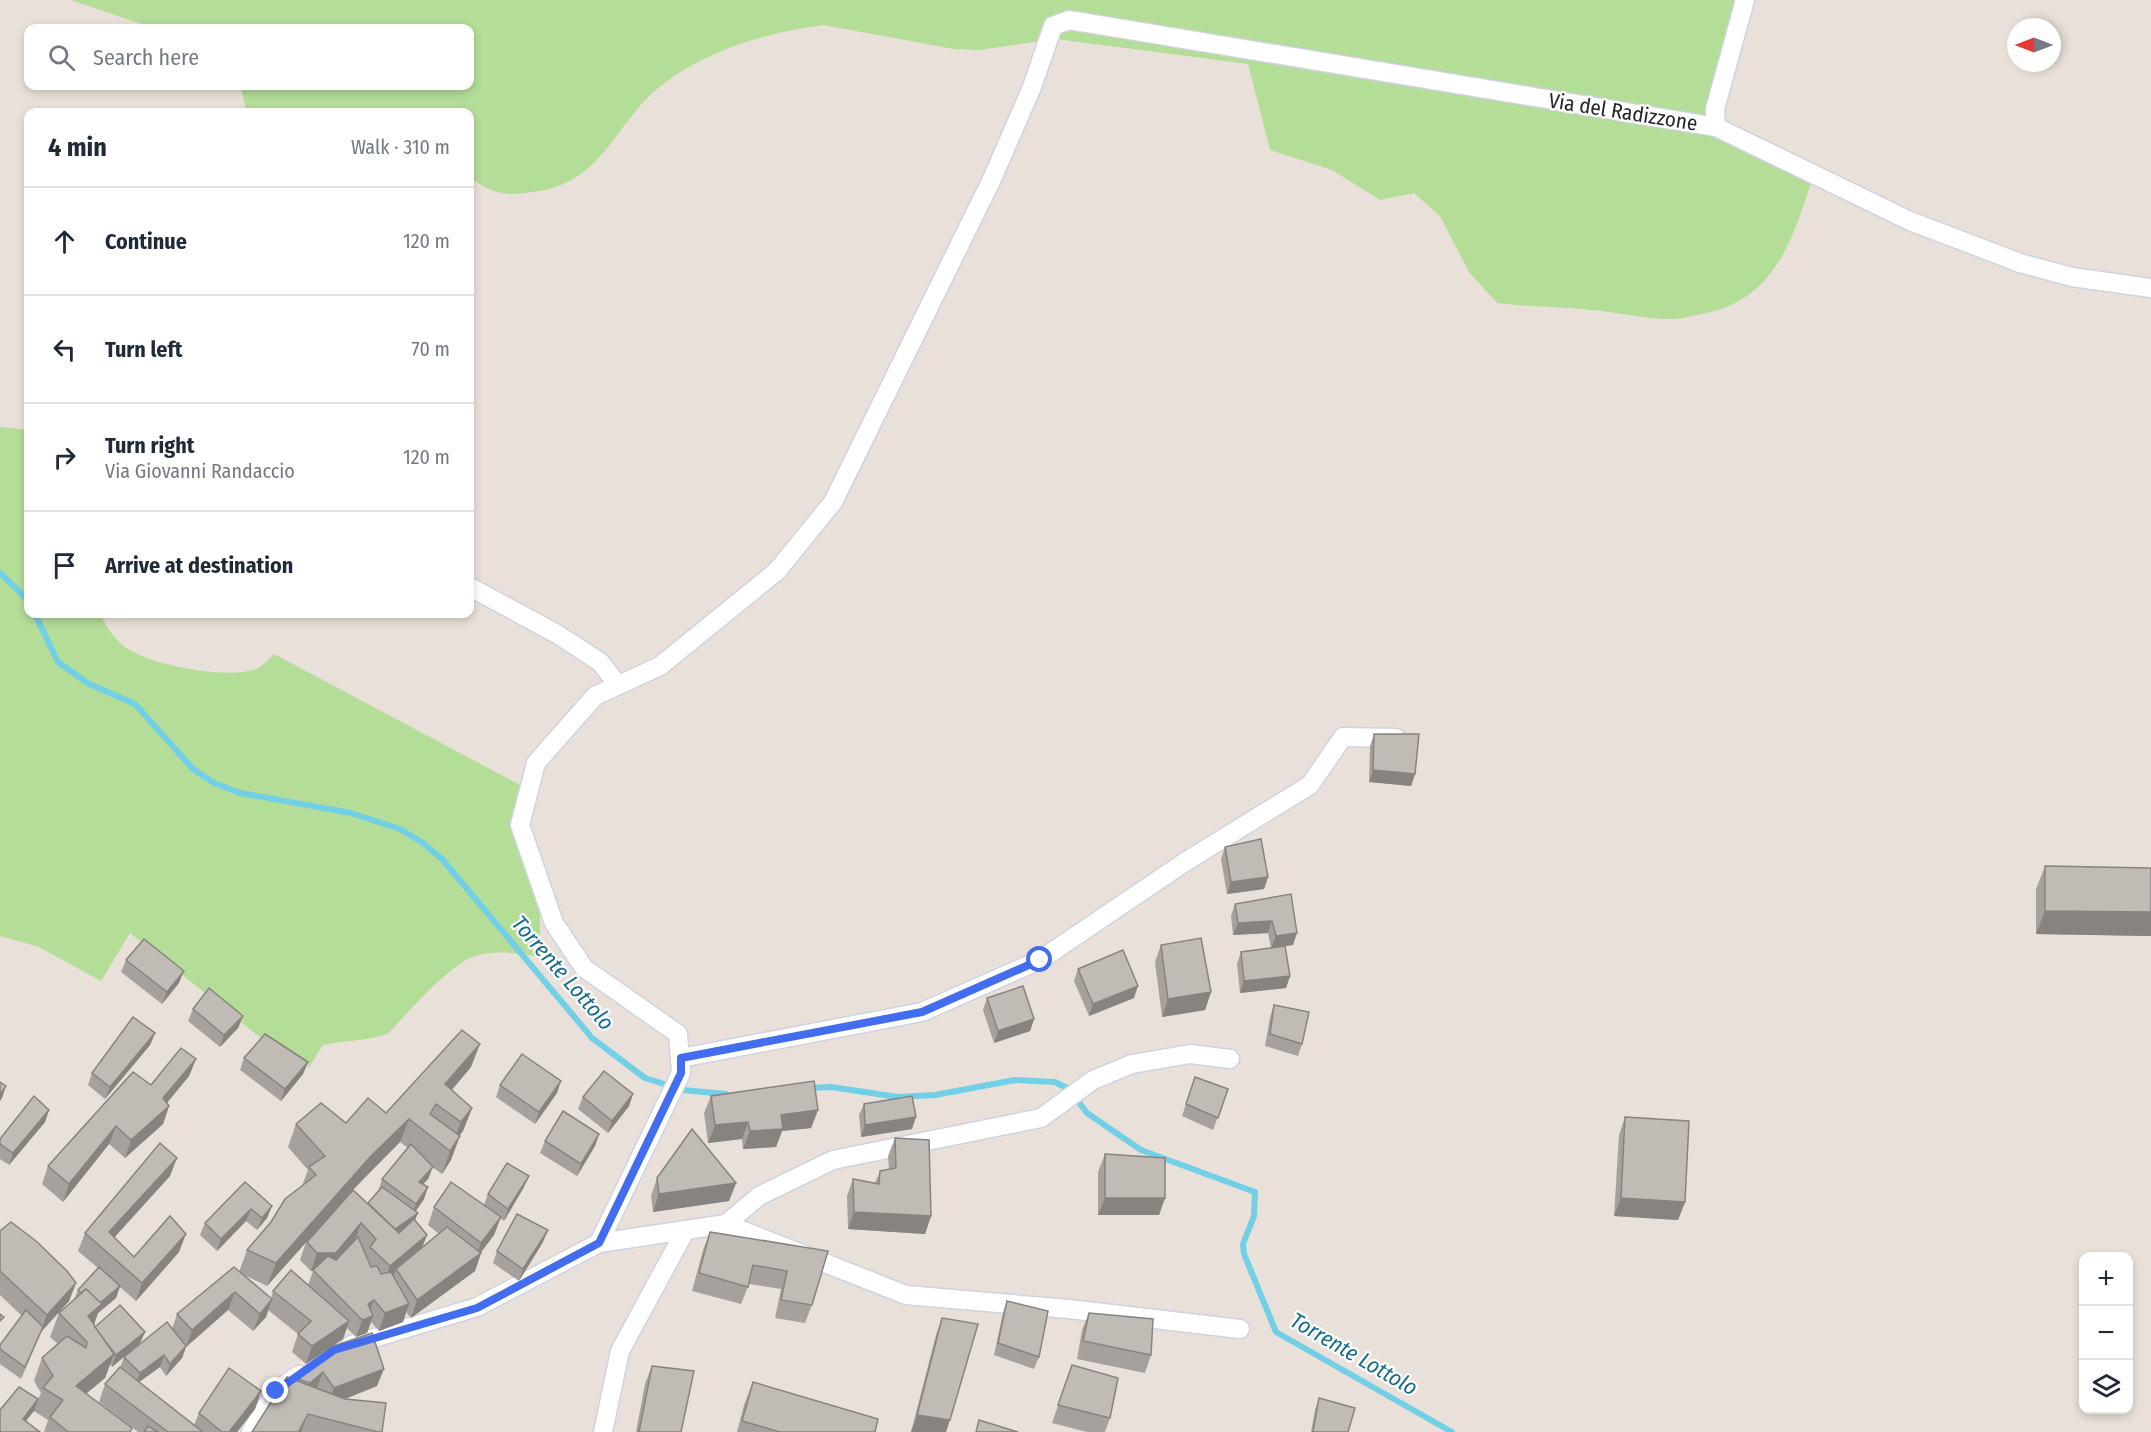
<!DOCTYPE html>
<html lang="en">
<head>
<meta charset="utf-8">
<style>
	body { margin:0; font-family:"Fira Sans Condensed",sans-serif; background:#f6f6f7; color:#1f2937 }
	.controls { position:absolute; right:18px; bottom:18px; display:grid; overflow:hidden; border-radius:12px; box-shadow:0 3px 9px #0003 }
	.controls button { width:54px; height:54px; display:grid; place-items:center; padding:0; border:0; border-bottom:2px solid #e0e1e3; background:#fff; color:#1f2937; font:30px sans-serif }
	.compass { position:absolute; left:2007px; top:18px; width:54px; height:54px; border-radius:50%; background:#fff; box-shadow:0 3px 9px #0003; rotate:270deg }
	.stop { position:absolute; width:18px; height:18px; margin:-14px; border:4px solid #416dee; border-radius:50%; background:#fff }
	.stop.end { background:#416dee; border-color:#fff; box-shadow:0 2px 6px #0008 }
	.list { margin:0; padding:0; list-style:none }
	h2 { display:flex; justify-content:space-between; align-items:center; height:78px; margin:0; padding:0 24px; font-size:26px }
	h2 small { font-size:20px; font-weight:400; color:#747a83 }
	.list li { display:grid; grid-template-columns:39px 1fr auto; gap:18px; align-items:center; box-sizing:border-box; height:108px; padding:0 24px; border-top:2px solid #e0e1e3 }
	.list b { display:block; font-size:22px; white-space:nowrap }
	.list p { margin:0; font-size:20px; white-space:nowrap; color:#747a83 }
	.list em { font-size:20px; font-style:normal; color:#747a83 }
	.icon { flex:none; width:33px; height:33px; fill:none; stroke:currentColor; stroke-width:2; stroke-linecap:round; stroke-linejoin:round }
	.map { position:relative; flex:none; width:2151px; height:1432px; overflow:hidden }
	.search { position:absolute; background:#fff; box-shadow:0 3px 9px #0003; left:24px; top:24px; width:450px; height:66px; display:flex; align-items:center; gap:15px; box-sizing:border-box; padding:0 21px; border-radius:12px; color:#747a83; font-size:22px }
	.panel { position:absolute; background:#fff; box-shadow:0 3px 9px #0003; left:24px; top:108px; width:450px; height:510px; border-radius:12px }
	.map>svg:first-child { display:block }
	.green { fill:#b4dd98 }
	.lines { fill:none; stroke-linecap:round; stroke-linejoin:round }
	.stream { stroke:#71cfe6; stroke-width:6 }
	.street-casing { stroke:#cfd3df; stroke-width:21 }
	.street { stroke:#fff; stroke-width:18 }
	.wall { fill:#a6a19d; fill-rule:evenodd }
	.shaded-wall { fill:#87837f }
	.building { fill:#c1bbb6; stroke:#87837f; stroke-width:1.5 }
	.route { stroke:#416dee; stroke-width:8 }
	.labels { text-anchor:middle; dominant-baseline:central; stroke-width:4.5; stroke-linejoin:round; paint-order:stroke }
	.street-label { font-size:21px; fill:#272727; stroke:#fff }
	.water-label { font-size:22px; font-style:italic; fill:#156c8d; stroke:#fff }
</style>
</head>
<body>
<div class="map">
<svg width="2151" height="1432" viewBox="0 0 2151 1432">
	<rect width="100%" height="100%" fill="#e9e1d9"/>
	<!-- green -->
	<g class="green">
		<path d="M71,0H1737L1705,132L1811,183C1790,248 1771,303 1697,315C1689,316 1682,319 1674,319C1647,320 1619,312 1592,310C1561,307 1529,307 1497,303L1469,272L1440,216L1414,193L1380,200L1332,170L1270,150L1248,64L1056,39L979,50L954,49L823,25C769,32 706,50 662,85C614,122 604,184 533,192C504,196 494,194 470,178V112H246L241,86H470V28H153Z"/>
		<path d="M0,427L28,430V614H100C107,627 113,637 125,647C149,665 228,680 256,669C263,666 269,659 274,654L522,786L540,884V957C519,954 497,949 475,956C450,964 407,1013 389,1033C372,1041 343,1040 323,1045L309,1067L267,1043L130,933L101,981L39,947L0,936Z"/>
	</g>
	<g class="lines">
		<!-- stream -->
		<g class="stream">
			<polyline points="0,573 28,600"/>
			<polyline points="35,614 58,662 89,684 135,704 193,769 214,783 240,793 351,813 400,829 423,843 442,859 592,1038 645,1078 683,1090 726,1094"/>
			<polyline points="808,1088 831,1087 898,1097 935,1095 1015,1080 1055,1082 1069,1089 1087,1113 1141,1150 1255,1192 1254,1216 1243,1244 1244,1254 1276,1332 1452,1432"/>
		</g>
		<!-- street casing -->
		<g class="street-casing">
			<g id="street">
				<polyline points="1716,127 1715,109 1745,0"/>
				<polyline points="470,587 557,634 600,662 618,685"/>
				<polyline points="681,1058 922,1012 1040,960 1185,862 1310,785 1343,737 1396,738"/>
				<polyline points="726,1224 759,1196 833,1160 1041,1118 1093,1080 1132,1064 1190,1054 1230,1059"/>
				<polyline points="599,1243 681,1073 678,1034 584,968 554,923 520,825 536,763 595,696 660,666 777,571 833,502 992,179 1032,87 1053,26 1069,20 1716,127 1910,221 2020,263 2072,277 2151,288"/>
				<polyline points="351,1345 477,1307 599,1243 726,1224 906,1295 1069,1309 1240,1329"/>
				<polyline points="251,1432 276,1391 299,1375"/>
				<polyline points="603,1432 620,1351 685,1231"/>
			</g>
		</g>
		<!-- street -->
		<use href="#street" class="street"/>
	</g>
	<!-- wall -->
	<g class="wall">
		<polygon points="1374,734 1415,774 1411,786 1369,782 1370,746"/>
		<polygon points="1225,847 1268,877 1264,889 1227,894 1221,859"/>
		<polygon points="2045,866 2151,868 2151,936 2036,934 2036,889"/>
		<polygon points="1291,894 1293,945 1285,946 1290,976 1286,988 1240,993 1237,964 1241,952 1271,948 1268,933 1233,935 1231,916 1235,904"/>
		<polygon points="1161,945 1211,992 1205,1010 1162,1017 1155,962"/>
		<polygon points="126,960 179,983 162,1004 121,972"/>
		<polygon points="1078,969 1134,998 1089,1016 1074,981"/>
		<polygon points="987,998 1034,1019 1030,1031 994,1043 983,1010"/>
		<polygon points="1274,1005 1302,1044 1298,1056 1265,1046 1270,1017"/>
		<polygon points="193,1009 243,1016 238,1028 220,1047 188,1021"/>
		<polygon points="155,1033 150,1045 105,1099 88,1085 92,1073"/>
		<polygon points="244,1058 308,1062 303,1074 281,1101 240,1070"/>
		<polygon points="196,1059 189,1076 167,1103 169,1106 163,1124 125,1158 109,1144 63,1202 42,1184 48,1166"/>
		<path d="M471,1067L452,1090L472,1108L463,1131L459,1136L451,1160L442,1174L432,1167L428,1179L423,1184L424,1199L416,1211L415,1220L427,1235L422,1248L439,1234L428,1225L434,1207L484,1205L488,1194L524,1187L504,1221L500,1218L494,1235L481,1253L475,1271L411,1318L406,1312L403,1322L379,1331L371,1322L367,1333L356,1337L347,1328L343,1339L306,1364L292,1352L298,1334L268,1310L266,1317L253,1331L228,1310L186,1347L182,1358L166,1376L160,1367L139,1382L194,1425L199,1413L261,1391L255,1409L237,1432H138L99,1402L105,1384L120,1368L124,1357L172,1329L177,1314L239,1272L247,1250L302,1186L308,1170L288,1147L296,1124L346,1123L386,1113ZM400,1142L408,1148L382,1179L378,1192L368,1204L353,1190ZM306,1242L300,1260L311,1271H313L308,1285L273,1291L271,1298L244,1275L267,1286Z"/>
		<polygon points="1195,1077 1228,1089 1213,1130 1182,1116"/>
		<polygon points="500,1085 557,1093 535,1124 496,1097"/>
		<polygon points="633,1094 629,1106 608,1133 578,1109 583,1097"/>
		<polygon points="711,1096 818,1110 811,1128 782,1131 776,1147 743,1149 742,1139 708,1143 704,1113"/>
		<polygon points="864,1104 912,1129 861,1137 859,1115"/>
		<polygon points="49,1110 45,1122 9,1165 0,1159 0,1139"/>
		<polygon points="1625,1117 1685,1202 1678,1220 1614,1216 1619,1135"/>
		<polygon points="599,1134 595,1146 577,1176 540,1153 545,1141"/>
		<polygon points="895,1138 931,1216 925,1234 848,1229 847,1196 853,1179 875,1183 880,1171 889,1169 888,1156"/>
		<polygon points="1105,1154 1165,1198 1159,1215 1098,1215 1098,1172"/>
		<polygon points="170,1176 114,1237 134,1257 179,1252 136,1301 120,1287 116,1298 98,1313 94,1325 95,1327 145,1332 140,1343 112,1367 110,1364 105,1378 86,1394 132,1428 131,1432 44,1432 48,1420 34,1411 0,1432 38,1399 41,1393 34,1381 42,1358 58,1344 50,1337 59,1313 74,1300 78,1290 98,1268 78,1251 85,1233"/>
		<polygon points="657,1178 736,1183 729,1201 653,1212 651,1196"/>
		<polygon points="245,1182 272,1206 267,1218 257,1230 246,1221 217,1251 200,1235 205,1223"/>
		<polygon points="0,1231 76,1283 69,1301 41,1332 21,1379 0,1364 0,1345 22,1316 0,1295"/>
		<polygon points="710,1232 828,1251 812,1305 805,1323 775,1318 781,1289 749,1284 741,1304 692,1291 703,1250"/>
		<polygon points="543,1242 519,1281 493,1263 497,1251"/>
		<polygon points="1007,1301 1039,1357 1034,1369 994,1355 1003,1313"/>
		<polygon points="1089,1313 1151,1355 1145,1373 1077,1359 1082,1330"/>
		<polygon points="942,1318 946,1432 911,1432 936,1335"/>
		<polygon points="334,1346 377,1386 345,1399 382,1432 252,1432 292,1377"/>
		<polygon points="1072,1365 1110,1418 1105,1432 1087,1432 1052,1423"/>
		<polygon points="652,1366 681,1432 636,1432 645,1384"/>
		<polygon points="753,1382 875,1432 737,1432 744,1405"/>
		<polygon points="1319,1398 1348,1432 1311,1432 1315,1410"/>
	</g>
	<!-- shaded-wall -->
	<g class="shaded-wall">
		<polygon points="1373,770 1415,774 1411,786 1369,782"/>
		<polygon points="1268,877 1264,889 1227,894 1231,882"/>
		<polygon points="2045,911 2151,912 2151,936 2036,934"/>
		<polygon points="1272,921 1268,933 1233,935 1238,923"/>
		<polygon points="1297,933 1293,945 1271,948 1276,936"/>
		<polygon points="184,971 179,983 162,1004 167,992"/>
		<polygon points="1290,976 1286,988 1240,993 1244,981"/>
		<polygon points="1138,986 1134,998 1089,1016 1093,1004"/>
		<polygon points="1211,992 1205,1010 1162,1017 1168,999"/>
		<polygon points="243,1016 238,1028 220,1047 224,1035"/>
		<polygon points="1034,1019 1030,1031 994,1043 998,1031"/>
		<polygon points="155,1033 150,1045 105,1099 110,1087"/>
		<polygon points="480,1044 471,1067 438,1106 445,1084"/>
		<polygon points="196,1059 189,1076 156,1116 163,1098"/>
		<polygon points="308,1062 303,1074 281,1101 285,1089"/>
		<polygon points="561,1081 557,1093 535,1124 539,1112"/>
		<polygon points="6,1086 2,1098 0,1101 0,1095"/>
		<polygon points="633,1094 629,1106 608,1133 612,1121"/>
		<polygon points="169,1106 163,1124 125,1158 131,1140"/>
		<polygon points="472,1108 463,1131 452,1145 461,1122"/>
		<polygon points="49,1110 45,1122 9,1165 13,1153"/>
		<polygon points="818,1110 811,1128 782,1131 776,1147 743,1149 750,1131 781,1115"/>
		<polygon points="916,1117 912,1129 861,1137 865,1125"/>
		<polygon points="409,1119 400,1142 362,1180 267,1286 276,1263 371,1156"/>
		<polygon points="748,1122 742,1139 708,1143 715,1125"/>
		<polygon points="116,1126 109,1144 63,1202 69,1184"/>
		<polygon points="599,1134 595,1146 577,1176 581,1164"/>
		<polygon points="460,1136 451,1160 442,1174 450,1151"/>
		<polygon points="177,1158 170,1176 103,1250 109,1232"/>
		<polygon points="433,1167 428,1179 415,1193 419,1182"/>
		<polygon points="529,1176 524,1187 504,1221 508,1209"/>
		<polygon points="736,1183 729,1201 653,1212 659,1194"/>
		<polygon points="428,1187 424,1199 412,1216 416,1204"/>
		<polygon points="1105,1198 1165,1198 1159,1215 1098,1215"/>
		<polygon points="1621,1198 1685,1202 1678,1220 1614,1216"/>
		<polygon points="272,1206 267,1218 257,1230 262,1218"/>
		<polygon points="251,1209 246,1221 217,1251 221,1239"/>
		<polygon points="854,1212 931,1216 925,1234 848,1229"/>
		<polygon points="418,1213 413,1225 389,1242 394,1230"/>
		<polygon points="501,1217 494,1235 479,1254 481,1253 475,1271 411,1318 417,1300 476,1257 481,1243"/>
		<polygon points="361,1223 355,1241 329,1271 311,1271 317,1253"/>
		<polygon points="548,1230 543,1242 519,1281 523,1269"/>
		<polygon points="186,1234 179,1252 136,1301 142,1283"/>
		<polygon points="427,1235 420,1252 396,1269 394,1275 383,1284 390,1266"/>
		<polygon points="76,1283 69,1301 41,1332 21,1379 40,1333 47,1315"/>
		<polygon points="120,1286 116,1298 98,1313 93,1327 88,1316 97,1305"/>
		<polygon points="235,1292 228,1310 186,1347 182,1358 166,1376 170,1364 186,1347 192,1330"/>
		<polygon points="272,1299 266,1317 253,1331 260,1314"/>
		<polygon points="374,1300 367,1318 373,1316 367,1333 356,1337 368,1304"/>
		<polygon points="409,1304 403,1322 379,1331 385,1313"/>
		<polygon points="349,1321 343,1339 306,1364 312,1346"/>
		<polygon points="145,1332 140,1343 112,1367 116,1355"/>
		<polygon points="114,1354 105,1378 67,1409 76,1386"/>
		<polygon points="164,1355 160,1367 135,1385 140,1373"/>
		<polygon points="384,1369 377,1386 327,1406 334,1388"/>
		<polygon points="323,1372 316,1390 303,1400 310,1383"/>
		<polygon points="261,1391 255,1409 237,1432 229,1432"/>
		<polygon points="38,1399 34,1411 18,1431 23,1419"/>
		<polygon points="308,1414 301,1432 299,1432"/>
		<polygon points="917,1415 950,1420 946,1432 911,1432"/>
	</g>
	<!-- building -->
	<g class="building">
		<polygon points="1374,734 1419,734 1415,774 1373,770"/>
		<polygon points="1261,839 1268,877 1231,882 1225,847"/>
		<polygon points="2045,866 2151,868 2151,912 2045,911"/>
		<polygon points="1291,894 1297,933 1276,936 1272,921 1238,923 1235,904"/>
		<polygon points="1201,938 1211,992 1168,999 1161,945"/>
		<polygon points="144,939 184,971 167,992 126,960"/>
		<polygon points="1285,946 1290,976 1244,981 1241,952"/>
		<polygon points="1123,950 1138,986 1093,1004 1078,969"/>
		<polygon points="1023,986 1034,1019 998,1031 987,998"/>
		<polygon points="209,988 243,1016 224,1035 193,1009"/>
		<polygon points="1274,1005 1309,1012 1302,1044 1270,1034"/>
		<polygon points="133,1017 155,1033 110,1087 92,1073"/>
		<polygon points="462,1030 480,1044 445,1084 472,1108 461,1122 436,1104 430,1114 460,1136 450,1151 409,1119 371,1156 276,1263 247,1250 271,1222 285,1199 316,1175 309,1167 325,1156 296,1124 321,1103 346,1123 368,1098 386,1113"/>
		<polygon points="265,1034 308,1062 285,1089 244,1058"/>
		<polygon points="181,1048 196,1059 163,1098 169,1106 131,1140 116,1126 69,1184 48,1166 133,1072 151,1085"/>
		<polygon points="522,1054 561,1081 539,1112 500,1085"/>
		<polygon points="604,1071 633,1094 612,1121 583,1097"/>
		<polygon points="1195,1077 1228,1089 1218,1118 1186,1104"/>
		<polygon points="814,1081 818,1110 781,1115 783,1129 750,1131 748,1122 715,1125 711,1096"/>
		<polygon points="0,1082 6,1086 0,1095"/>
		<polygon points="34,1096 49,1110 13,1153 0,1144 0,1139"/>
		<polygon points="912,1096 916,1117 865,1125 864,1104"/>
		<polygon points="563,1111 599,1134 581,1164 545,1141"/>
		<polygon points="1625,1117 1689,1121 1685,1202 1621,1198"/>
		<polygon points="692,1129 736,1183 659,1194 657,1178"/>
		<polygon points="895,1138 929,1140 931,1216 854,1212 853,1179 879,1184 880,1171 896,1168"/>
		<polygon points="160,1143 177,1158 109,1232 134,1257 170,1216 186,1234 142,1283 85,1233"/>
		<polygon points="411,1144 433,1167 419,1182 428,1187 416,1204 382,1179"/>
		<polygon points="1105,1154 1165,1158 1165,1198 1105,1198"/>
		<polygon points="507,1163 529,1176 508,1209 488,1194"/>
		<polygon points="245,1182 272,1206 262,1218 251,1209 221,1239 205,1223"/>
		<polygon points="451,1182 501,1217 481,1243 434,1207"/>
		<polygon points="382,1187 418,1213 395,1229 368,1203"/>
		<polygon points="353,1190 399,1233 414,1219 427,1235 390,1266 370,1247 376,1239 361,1223 336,1253 317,1253 307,1242"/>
		<polygon points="517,1214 548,1230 523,1269 497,1251"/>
		<polygon points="11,1222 36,1241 67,1271 76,1283 47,1315 0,1271 0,1231"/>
		<polygon points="447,1227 481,1253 417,1300 396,1269"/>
		<polygon points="710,1232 828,1251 812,1305 781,1300 787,1271 753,1265 748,1287 699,1273"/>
		<polygon points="358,1237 371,1267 377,1266 381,1274 391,1272 409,1304 385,1313 374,1300 368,1304 373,1316 362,1320 313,1270 328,1256 336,1260"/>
		<polygon points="99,1267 120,1286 100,1303 86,1289 81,1293 78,1290"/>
		<polygon points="234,1267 272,1299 260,1314 235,1292 192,1330 177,1314"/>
		<polygon points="291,1270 349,1321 312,1346 298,1334 311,1321 273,1291"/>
		<polygon points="86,1289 102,1304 88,1316 114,1354 76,1386 132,1428 130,1432 68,1432 50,1417 63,1400 43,1388 53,1376 42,1358 67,1336 86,1348 87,1342 59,1313"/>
		<polygon points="1007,1301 1048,1311 1039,1357 998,1343"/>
		<polygon points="120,1305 145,1332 116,1355 105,1341 95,1327"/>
		<polygon points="26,1310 43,1327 25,1367 0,1349 0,1345"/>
		<polygon points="1089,1313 1153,1319 1151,1355 1083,1341"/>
		<polygon points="0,1314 4,1317 0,1321"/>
		<polygon points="942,1318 978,1324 950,1420 917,1415"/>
		<polygon points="167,1322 186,1346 170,1364 164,1355 140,1373 124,1357"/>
		<polygon points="372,1333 384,1369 334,1388 323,1372 310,1383 292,1377 334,1346"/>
		<polygon points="1072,1365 1118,1378 1110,1418 1058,1405"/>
		<polygon points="652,1366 694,1371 681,1432 639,1432"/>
		<polygon points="120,1367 203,1432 168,1432 105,1384"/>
		<polygon points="229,1368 261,1391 229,1432 222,1432 199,1413"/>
		<polygon points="287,1377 345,1399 386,1403 382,1432 378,1432 308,1414 299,1431 301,1432 252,1432"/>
		<polygon points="753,1382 878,1419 875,1432 780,1432 742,1421"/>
		<polygon points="19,1387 38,1399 23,1419 40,1432 0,1432 0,1410"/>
		<polygon points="1319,1398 1355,1408 1348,1432 1313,1432"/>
		<polygon points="979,1420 1018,1432 976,1432"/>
		<polygon points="148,1426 158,1432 144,1432"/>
	</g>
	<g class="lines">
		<!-- route -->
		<polyline class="route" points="276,1391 334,1350 477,1308 599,1243 681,1073 681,1058 922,1012 1040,960"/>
	</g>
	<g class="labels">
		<!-- street labels -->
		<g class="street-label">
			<text transform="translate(1623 112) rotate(9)">Via del Radizzone</text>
		</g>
		<!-- water labels -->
		<g class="water-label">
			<text transform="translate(563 973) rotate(49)">Torrente Lottolo</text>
			<text transform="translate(1354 1354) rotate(30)">Torrente Lottolo</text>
		</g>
	</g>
</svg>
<div class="controls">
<button>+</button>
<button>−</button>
<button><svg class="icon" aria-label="layers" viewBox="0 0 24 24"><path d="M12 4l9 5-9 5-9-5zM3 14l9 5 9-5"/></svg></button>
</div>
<svg class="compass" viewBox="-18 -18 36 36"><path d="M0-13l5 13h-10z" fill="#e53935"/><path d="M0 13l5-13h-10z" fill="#747a83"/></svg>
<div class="stop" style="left:1040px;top:960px"></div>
<div class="stop end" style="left:276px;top:1391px"></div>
<div class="search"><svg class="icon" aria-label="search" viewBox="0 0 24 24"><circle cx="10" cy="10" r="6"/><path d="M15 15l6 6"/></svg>Search here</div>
<section class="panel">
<h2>4 min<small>Walk · 310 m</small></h2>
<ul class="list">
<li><svg class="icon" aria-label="ahead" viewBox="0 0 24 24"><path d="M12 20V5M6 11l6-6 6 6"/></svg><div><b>Continue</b></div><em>120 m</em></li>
<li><svg class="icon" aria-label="left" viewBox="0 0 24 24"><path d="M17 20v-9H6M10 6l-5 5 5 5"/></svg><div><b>Turn left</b></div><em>70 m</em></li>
<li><svg class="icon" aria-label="right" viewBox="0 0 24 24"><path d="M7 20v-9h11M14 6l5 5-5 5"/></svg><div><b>Turn right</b><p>Via Giovanni Randaccio</p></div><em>120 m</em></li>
<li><svg class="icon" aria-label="arrive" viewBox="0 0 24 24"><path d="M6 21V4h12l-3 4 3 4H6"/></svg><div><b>Arrive at destination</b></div></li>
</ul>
</section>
</div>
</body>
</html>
